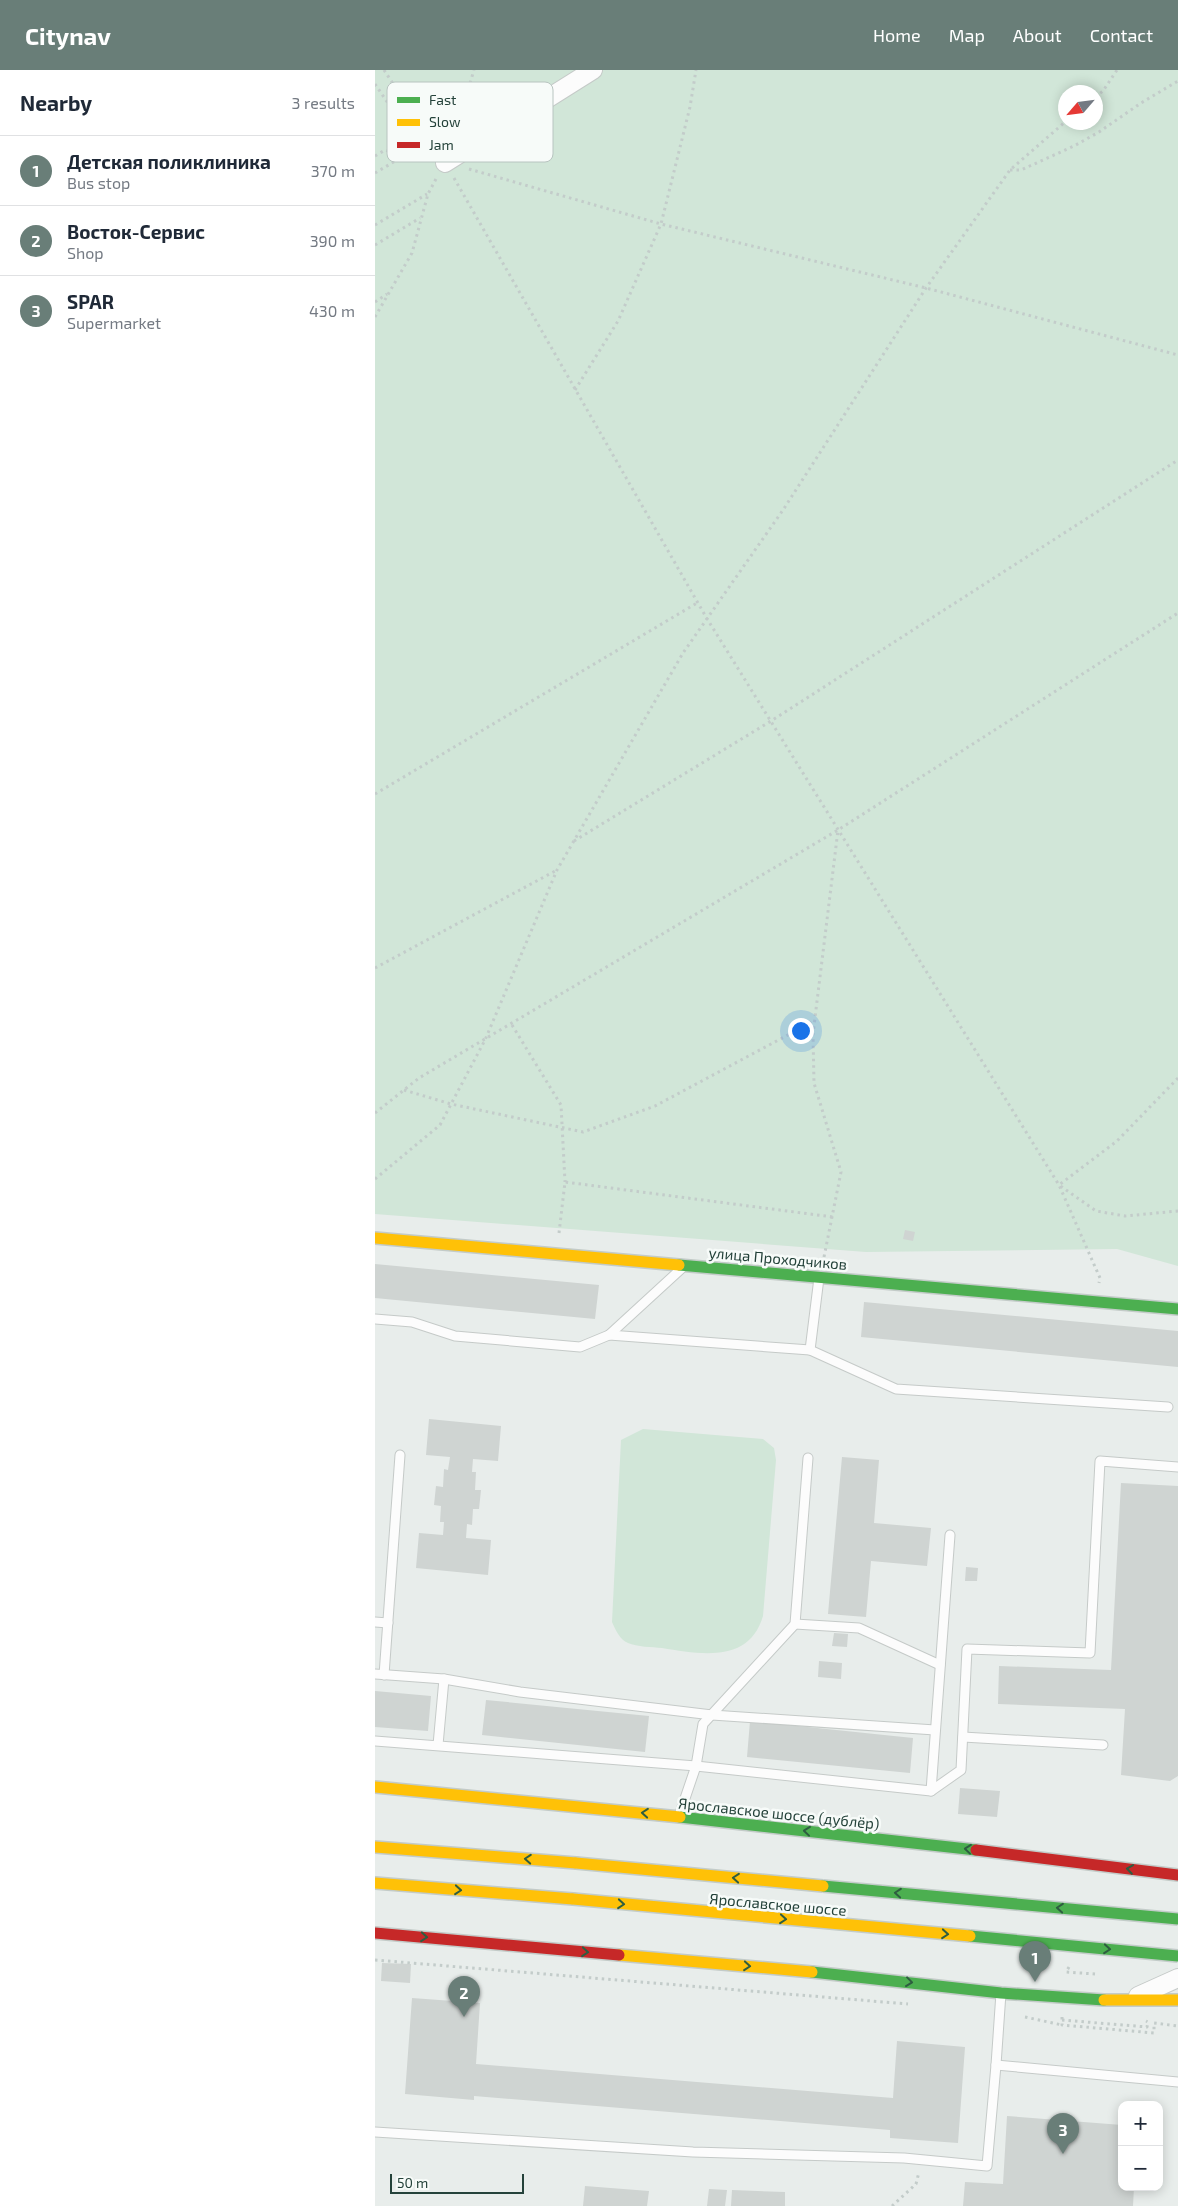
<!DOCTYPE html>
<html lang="en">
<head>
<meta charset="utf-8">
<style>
	body { margin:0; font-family:"Exo 2",sans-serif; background:#f2f2f3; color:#1f2937 }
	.controls { position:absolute; right:15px; bottom:15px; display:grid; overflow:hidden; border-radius:10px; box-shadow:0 2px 12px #0003 }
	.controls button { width:45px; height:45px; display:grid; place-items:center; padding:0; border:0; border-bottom:1px solid #e0e1e3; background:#fff; color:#1f2937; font:25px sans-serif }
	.compass { position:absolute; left:683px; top:15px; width:45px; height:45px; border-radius:50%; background:#fff; box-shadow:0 2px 12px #0003; rotate:242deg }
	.scale { position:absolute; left:15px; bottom:12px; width:134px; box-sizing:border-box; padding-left:5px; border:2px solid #24423a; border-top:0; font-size:14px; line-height:18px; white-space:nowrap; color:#24423a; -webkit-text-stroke:4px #f7fbf9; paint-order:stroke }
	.you { position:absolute; left:425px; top:960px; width:18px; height:18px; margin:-12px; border:4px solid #fff; border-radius:50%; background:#1a73e8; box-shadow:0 0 0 8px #1a73e833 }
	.badge { display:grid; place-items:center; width:32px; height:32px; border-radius:50%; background:#697e78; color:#fff; font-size:16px; font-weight:700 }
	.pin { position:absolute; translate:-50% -41px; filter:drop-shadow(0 1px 2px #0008) }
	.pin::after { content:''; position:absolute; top:26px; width:18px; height:15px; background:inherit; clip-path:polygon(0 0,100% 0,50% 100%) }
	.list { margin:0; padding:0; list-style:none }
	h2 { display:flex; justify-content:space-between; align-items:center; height:65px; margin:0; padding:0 20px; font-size:21px }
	h2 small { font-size:16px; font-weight:400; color:#747a83 }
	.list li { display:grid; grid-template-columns:32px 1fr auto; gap:15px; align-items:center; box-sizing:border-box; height:70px; padding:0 20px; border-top:1px solid #e0e1e3 }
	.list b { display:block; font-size:19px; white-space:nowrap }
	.list p { margin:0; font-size:16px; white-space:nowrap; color:#747a83 }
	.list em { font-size:16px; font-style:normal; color:#747a83 }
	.map { position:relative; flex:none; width:803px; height:2136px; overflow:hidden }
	header { display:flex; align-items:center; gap:30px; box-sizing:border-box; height:70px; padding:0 25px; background:#697e78; color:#fff }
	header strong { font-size:24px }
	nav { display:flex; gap:28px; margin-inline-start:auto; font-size:18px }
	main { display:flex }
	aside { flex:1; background:#fff }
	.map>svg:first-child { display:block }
	.green { fill:#d1e6d8; fill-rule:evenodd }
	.building { fill:#cfd4d2 }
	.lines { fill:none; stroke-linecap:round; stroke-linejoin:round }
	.lane-casing { stroke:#c5cac8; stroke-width:11 }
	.street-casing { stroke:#c5cac8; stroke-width:20 }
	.fast-casing { stroke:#c3cbc8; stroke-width:14 }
	.slow-casing { stroke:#c3cbc8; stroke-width:14 }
	.jam-casing { stroke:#c3cbc8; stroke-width:14 }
	.path { stroke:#c3ccca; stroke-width:3; stroke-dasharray:2.5 4; stroke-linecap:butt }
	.lane { stroke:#fcfcfc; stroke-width:9 }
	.street { stroke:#fcfcfc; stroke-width:18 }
	.fast { stroke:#4caf50; stroke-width:11 }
	.slow { stroke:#ffc107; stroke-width:11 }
	.jam { stroke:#c62828; stroke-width:11 }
	.fast-bridge-casing { stroke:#c3ccc9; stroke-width:14; stroke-linecap:butt }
	.slow-bridge-casing { stroke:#c3ccc9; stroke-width:14; stroke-linecap:butt }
	.fast-bridge { stroke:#4caf50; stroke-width:11 }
	.slow-bridge { stroke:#ffc107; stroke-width:11 }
	.oneway { stroke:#2e5d40 }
	.labels { text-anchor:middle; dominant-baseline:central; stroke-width:5; stroke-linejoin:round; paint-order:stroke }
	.street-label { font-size:15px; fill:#24423a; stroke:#f7fbf9 }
	.key { fill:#f7fbf9; stroke:#b8c4c0; stroke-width:1 }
	.key-label { font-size:14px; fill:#24423a }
</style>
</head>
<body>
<header>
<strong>Citynav</strong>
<nav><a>Home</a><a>Map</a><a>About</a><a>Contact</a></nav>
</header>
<main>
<aside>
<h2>Nearby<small>3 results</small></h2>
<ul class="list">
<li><span class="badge">1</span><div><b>Детская поликлиника</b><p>Bus stop</p></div><em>370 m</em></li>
<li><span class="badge">2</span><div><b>Восток-Сервис</b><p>Shop</p></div><em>390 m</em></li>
<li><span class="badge">3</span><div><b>SPAR</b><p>Supermarket</p></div><em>430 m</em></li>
</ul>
</aside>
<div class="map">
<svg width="803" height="2136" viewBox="0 0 803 2136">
	<rect width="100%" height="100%" fill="#e8edeb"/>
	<!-- green -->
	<g class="green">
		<path d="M0,0H803V1196L742,1179L491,1182L0,1144ZM690,22H720V52H690Z"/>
		<path d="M268,1359L388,1369L399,1378L401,1390L388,1546C374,1594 325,1584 287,1578C277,1577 262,1577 253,1573C245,1570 240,1559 237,1552L246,1370Z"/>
	</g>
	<!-- building -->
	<g class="building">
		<polygon points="530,1160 540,1162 538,1171 528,1169"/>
		<polygon points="0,1194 224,1215 220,1249 0,1228"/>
		<polygon points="489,1232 803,1261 803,1297 486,1267"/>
		<polygon points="54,1349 126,1356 123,1391 98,1389 97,1402 101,1402 100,1420 106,1420 104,1439 98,1439 97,1455 92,1454 91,1468 116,1470 113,1505 41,1498 44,1463 68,1465 69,1452 65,1452 66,1436 59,1435 61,1416 68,1417 69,1399 73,1400 75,1387 51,1385"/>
		<polygon points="467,1387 504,1390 499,1453 556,1458 552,1496 496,1491 491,1547 453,1544"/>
		<polygon points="746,1413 803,1416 803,1706 795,1711 746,1705 750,1639 623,1634 624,1596 736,1600"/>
		<polygon points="591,1497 603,1498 602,1511 590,1511"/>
		<polygon points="459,1563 473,1564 472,1577 457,1576"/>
		<polygon points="444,1591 467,1593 466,1609 443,1607"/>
		<polygon points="0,1621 56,1626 53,1661 0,1657"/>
		<polygon points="111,1630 274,1646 270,1682 107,1665"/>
		<polygon points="375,1651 538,1668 535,1703 372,1687"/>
		<polygon points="585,1718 625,1721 622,1747 583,1744"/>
		<polygon points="7,1893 36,1894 35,1913 6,1911"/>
		<polygon points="37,1928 105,1933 101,1994 518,2028 522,1971 590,1977 583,2073 515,2068 515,2060 99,2026 99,2030 30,2024"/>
		<polygon points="632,2046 747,2055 747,2117 759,2117 758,2136 588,2136 590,2112 628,2114"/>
		<polygon points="210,2116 274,2121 272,2136 208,2136"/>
		<polygon points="334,2119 352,2120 350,2136 332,2136"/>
		<polygon points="357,2120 410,2122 410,2136 356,2136"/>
	</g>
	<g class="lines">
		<!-- lane casing -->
		<g class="lane-casing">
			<g id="lane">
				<polyline points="0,1249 37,1252 80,1266 205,1277 234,1265 435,1280 521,1319 793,1337"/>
				<polyline points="234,1265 306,1199"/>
				<polyline points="435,1280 444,1208"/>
				<polyline points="0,1552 13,1553"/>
				<polyline points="420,1554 484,1558 565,1595"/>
				<polyline points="0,1604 69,1609 145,1622 337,1645 560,1660"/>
				<polyline points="9,1605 25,1385"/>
				<polyline points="588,1667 728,1675"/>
				<polyline points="0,1671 321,1696 556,1721 586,1700 592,1579 715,1583 725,1391 803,1397"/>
				<polyline points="63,1675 69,1609"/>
				<polyline points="556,1721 575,1465"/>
				<polyline points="304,1746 321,1696 328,1654 420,1554 433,1388"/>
				<polyline points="626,1923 621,1995 803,2012"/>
				<polyline points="0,2062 318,2082 529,2088 612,2096 621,1995"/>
			</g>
		</g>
		<!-- street casing -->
		<g class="street-casing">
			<g id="street">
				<polyline points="70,93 218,0"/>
				<polyline points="763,1926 803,1908"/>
			</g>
		</g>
		<!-- fast casing -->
		<g class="fast-casing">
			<g id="fast">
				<polyline points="304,1195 803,1239"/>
				<polyline points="305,1747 601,1780"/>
				<polyline points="437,1902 626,1923 729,1930"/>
			</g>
		</g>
		<!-- slow casing -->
		<g class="slow-casing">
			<g id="slow">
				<polyline points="0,1168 304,1195"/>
				<polyline points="0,1717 305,1747"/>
				<polyline points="0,1777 201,1793"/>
				<polyline points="0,1813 198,1829"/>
				<polyline points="244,1885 437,1902"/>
				<polyline points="729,1930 803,1930"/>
			</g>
		</g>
		<!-- jam casing -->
		<g class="jam-casing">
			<g id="jam">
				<polyline points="601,1780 803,1805"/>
				<polyline points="0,1863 244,1885"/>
			</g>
		</g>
		<!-- path -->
		<g class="path">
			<polyline points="9,0 61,79"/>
			<polyline points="0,14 27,54 55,85"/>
			<polyline points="720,27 728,21 742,0"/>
			<polyline points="78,69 99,0"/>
			<polyline points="0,86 10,80 27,86 54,87"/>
			<polyline points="94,99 286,154 551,218 803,285"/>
			<polyline points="635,100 646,100 699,76 724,62 766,33 803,11"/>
			<polyline points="0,103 27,87"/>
			<polyline points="79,108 331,547 684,1115 725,1208 724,1213"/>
			<polyline points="0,155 52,124"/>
			<polyline points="0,175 45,148"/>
			<polyline points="0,232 12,224"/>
			<polyline points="0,247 37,183 53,124 62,107"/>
			<polyline points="200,320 243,251 286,154 315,37 321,0"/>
			<polyline points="0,724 322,533"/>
			<polyline points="199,771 396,651 803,390"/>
			<polyline points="0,898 182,800"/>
			<polyline points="137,955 186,1035 190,1112"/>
			<polyline points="803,1008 742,1071 684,1115 721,1141 750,1146 803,1141"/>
			<polyline points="29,1020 76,1034 208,1062 280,1036 439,951"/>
			<polyline points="0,1043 44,1008 463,760 803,543"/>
			<polyline points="0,1109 65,1055 110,970 182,800 308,583 408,440 551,218 635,100 690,52"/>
			<polyline points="184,1163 190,1112 458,1147"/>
			<polyline points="449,1187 466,1102 439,1013 438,964 463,760"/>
			<polyline points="0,1890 533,1934"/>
			<polyline points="694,1897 691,1902 720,1904"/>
			<polyline points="650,1947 687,1955"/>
			<polyline points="687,1947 687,1955 779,1963 779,1953 803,1956"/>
			<polyline points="687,1950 772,1957 773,1952 771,1951"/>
			<polyline points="517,2136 541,2114 544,2102"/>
		</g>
		<!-- lane -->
		<use href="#lane" class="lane"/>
		<!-- street -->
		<use href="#street" class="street"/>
		<!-- fast -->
		<use href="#fast" class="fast"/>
		<!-- slow -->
		<use href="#slow" class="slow"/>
		<!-- jam -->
		<use href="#jam" class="jam"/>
		<!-- fast-bridge casing -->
		<g class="fast-bridge-casing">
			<g id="fast-bridge">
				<polyline points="448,1816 803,1849"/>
				<polyline points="595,1866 803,1886"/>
			</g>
		</g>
		<!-- slow-bridge casing -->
		<g class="slow-bridge-casing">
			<g id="slow-bridge">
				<polyline points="201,1793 448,1816"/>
				<polyline points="198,1829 595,1866"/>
			</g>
		</g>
		<!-- fast-bridge -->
		<use href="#fast-bridge" class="fast-bridge"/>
		<!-- slow-bridge -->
		<use href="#slow-bridge" class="slow-bridge"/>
	</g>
	<!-- one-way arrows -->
	<defs><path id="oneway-chevron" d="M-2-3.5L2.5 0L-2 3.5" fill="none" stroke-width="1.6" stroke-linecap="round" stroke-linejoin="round" transform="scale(1.25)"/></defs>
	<g class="oneway">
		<use href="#oneway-chevron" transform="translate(270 1743) rotate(-175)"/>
		<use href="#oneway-chevron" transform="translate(432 1761) rotate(-174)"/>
		<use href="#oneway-chevron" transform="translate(593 1779) rotate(-174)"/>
		<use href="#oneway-chevron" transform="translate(153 1789) rotate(-176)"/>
		<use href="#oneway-chevron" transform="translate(755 1799) rotate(-172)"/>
		<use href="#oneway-chevron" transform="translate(361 1808) rotate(-175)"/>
		<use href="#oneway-chevron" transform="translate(83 1820) rotate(5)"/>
		<use href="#oneway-chevron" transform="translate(523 1823) rotate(-175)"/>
		<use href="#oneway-chevron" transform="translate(246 1834) rotate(5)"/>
		<use href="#oneway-chevron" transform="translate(685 1838) rotate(-175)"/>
		<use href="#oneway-chevron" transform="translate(408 1849) rotate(5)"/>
		<use href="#oneway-chevron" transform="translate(570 1864) rotate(5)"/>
		<use href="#oneway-chevron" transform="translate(49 1867) rotate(5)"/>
		<use href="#oneway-chevron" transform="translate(732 1879) rotate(5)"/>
		<use href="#oneway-chevron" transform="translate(210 1882) rotate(5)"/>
		<use href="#oneway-chevron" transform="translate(372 1896) rotate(5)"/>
		<use href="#oneway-chevron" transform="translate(534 1912) rotate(7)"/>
	</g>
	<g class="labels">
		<!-- street labels -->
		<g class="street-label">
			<text transform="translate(403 1188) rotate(5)">улица Проходчиков</text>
			<text transform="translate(404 1743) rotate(6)">Ярославское шоссе (дублёр)</text>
			<text transform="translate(403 1834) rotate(5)">Ярославское шоссе</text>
		</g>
	</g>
	<!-- legend -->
	<rect x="12" y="12" width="166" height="80" rx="8" class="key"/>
	<rect x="22" y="27" width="23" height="6" fill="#4caf50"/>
	<rect x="22" y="49" width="23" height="7" fill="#ffc107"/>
	<rect x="22" y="72" width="23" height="6" fill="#c62828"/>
	<g class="key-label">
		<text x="54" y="35">Fast</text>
		<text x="54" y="57">Slow</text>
		<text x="54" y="80">Jam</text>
	</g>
</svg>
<div class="controls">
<button>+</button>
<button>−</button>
</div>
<svg class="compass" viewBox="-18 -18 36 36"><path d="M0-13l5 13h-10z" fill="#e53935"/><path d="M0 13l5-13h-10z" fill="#747a83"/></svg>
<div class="scale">50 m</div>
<div class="you"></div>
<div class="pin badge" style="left:660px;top:1912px">1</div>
<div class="pin badge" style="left:89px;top:1947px">2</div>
<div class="pin badge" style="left:688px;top:2084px">3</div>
</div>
</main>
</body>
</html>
